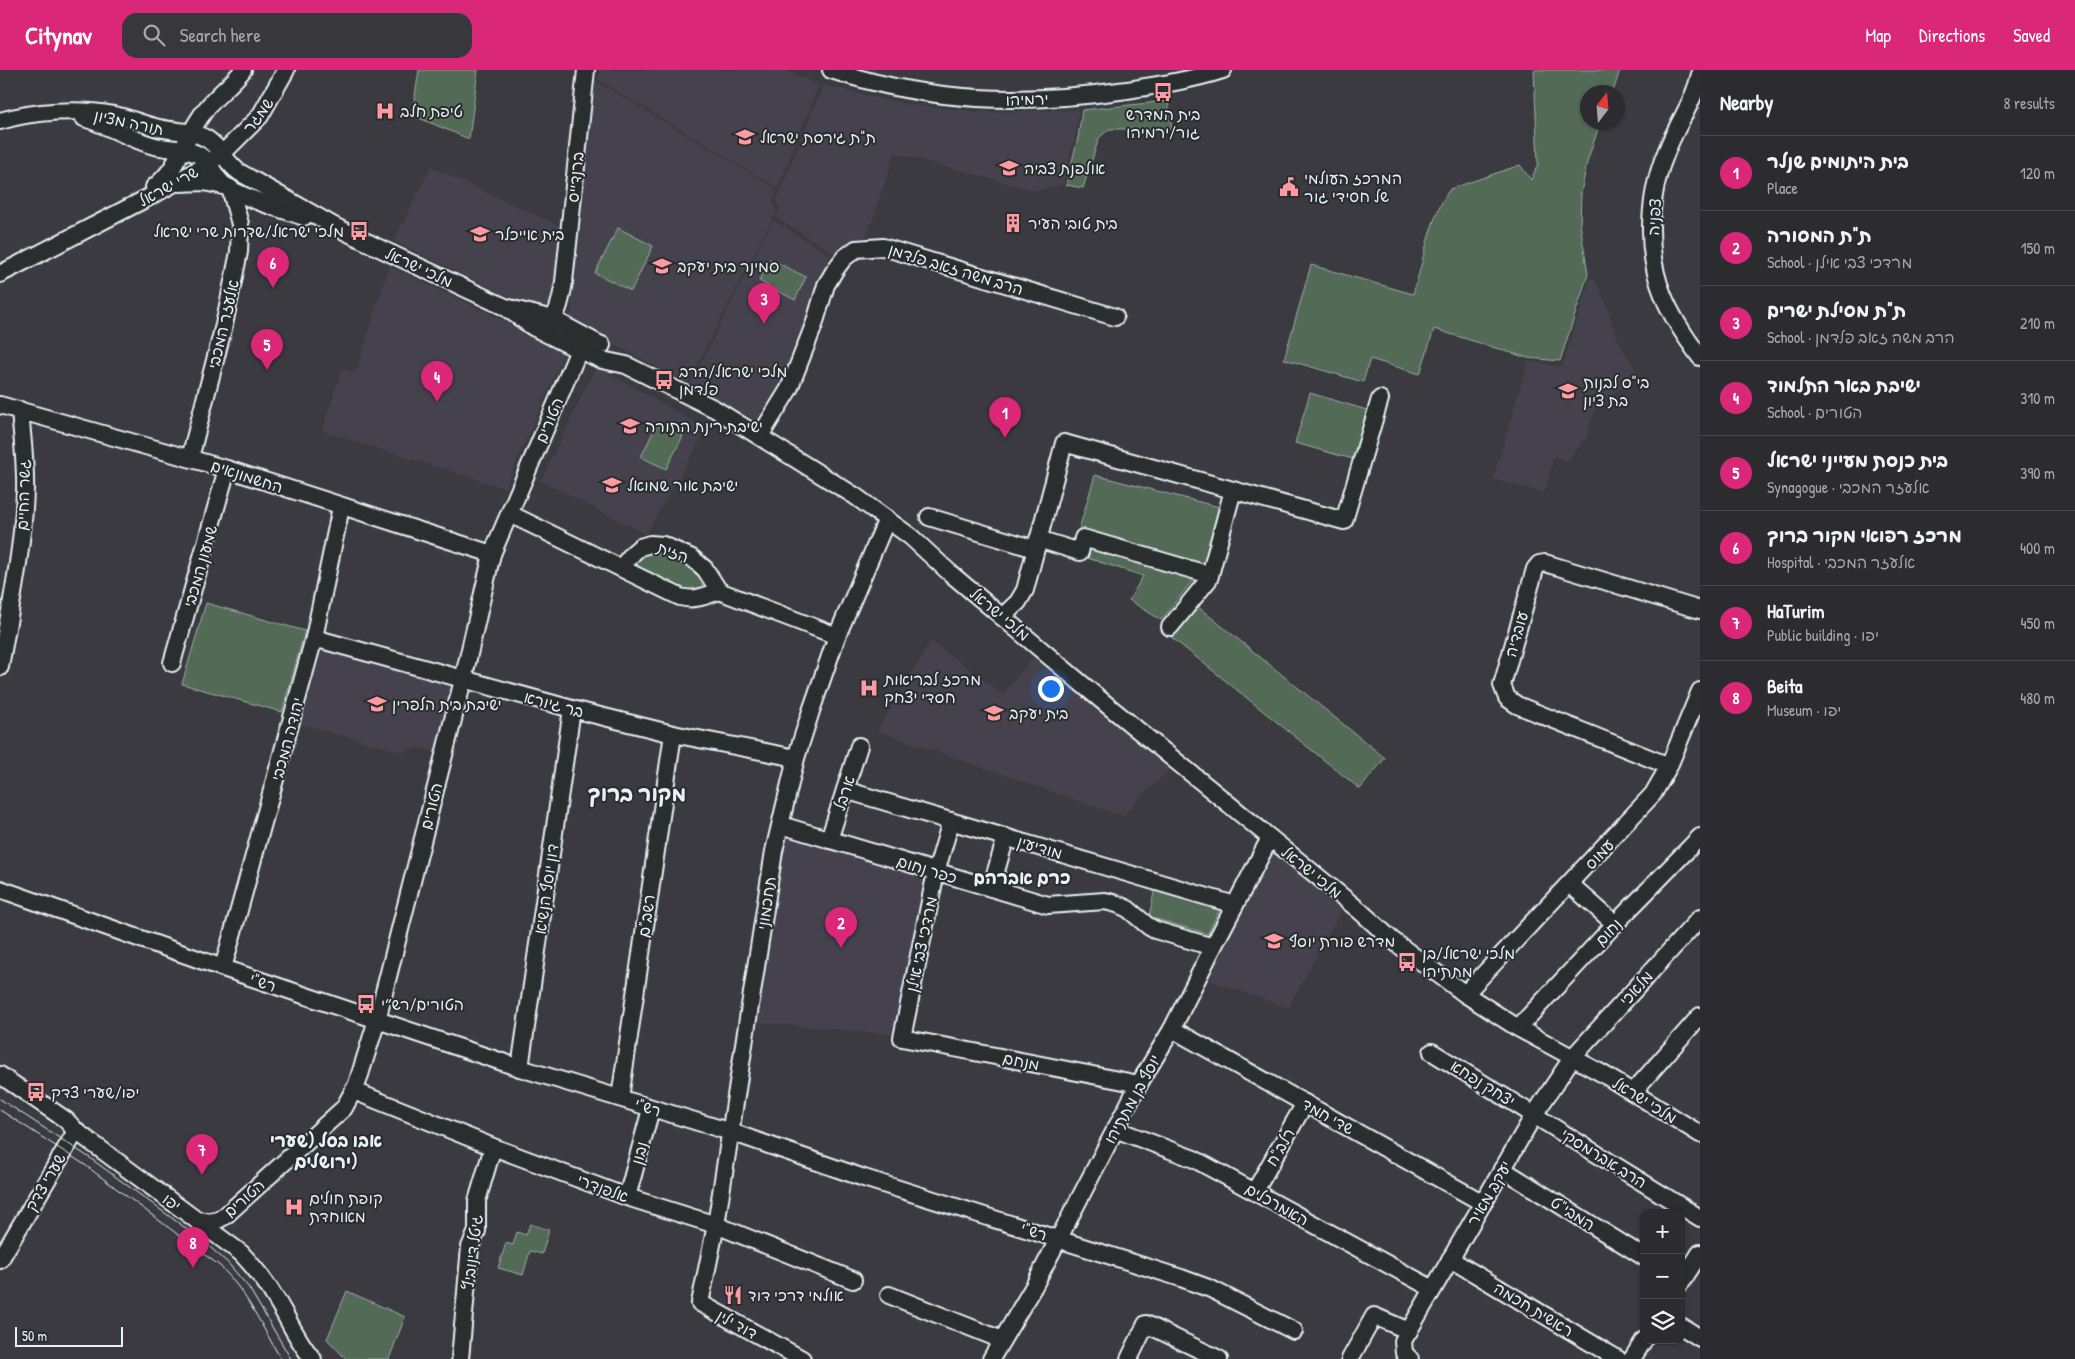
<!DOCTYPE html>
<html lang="en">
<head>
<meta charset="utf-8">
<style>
	body { margin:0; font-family:"Patrick Hand","Playpen Sans Hebrew",sans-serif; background:#38383c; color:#f1f3f6 }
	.controls { position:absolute; right:15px; bottom:15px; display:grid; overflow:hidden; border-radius:10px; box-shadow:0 1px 4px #0004 }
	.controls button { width:45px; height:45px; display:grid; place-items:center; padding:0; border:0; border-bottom:1px solid #48484c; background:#2c2c30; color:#f1f3f6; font:25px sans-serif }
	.compass { position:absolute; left:1580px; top:15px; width:45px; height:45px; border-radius:50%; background:#2c2c30; box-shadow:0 1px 4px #0004; rotate:16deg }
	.scale { position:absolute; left:15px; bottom:12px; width:108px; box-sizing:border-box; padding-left:5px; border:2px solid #e8f1f8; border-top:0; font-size:14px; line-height:18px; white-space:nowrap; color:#e8f1f8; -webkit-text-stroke:4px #2a2d2e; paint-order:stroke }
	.you { position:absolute; left:1050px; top:618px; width:18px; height:18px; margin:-12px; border:4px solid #fff; border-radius:50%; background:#1a73e8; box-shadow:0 0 0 8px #1a73e833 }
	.badge { display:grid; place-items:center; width:32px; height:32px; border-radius:50%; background:#db2777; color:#fff; font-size:16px; font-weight:700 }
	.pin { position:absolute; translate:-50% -41px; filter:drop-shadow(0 1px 2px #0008) }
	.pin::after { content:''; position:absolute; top:26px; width:18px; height:15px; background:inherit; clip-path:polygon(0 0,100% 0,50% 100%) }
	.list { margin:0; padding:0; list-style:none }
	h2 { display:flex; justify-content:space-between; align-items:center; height:65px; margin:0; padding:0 20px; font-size:21px }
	h2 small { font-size:16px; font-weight:400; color:#a6a7ab }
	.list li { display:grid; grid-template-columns:32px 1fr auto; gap:15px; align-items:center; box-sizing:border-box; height:75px; padding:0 20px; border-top:1px solid #48484c }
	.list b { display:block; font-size:19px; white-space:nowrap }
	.list p { margin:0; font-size:16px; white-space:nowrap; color:#a6a7ab }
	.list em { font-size:16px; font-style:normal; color:#a6a7ab }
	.icon { flex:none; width:28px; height:28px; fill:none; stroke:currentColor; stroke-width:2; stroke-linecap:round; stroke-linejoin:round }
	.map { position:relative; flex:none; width:1700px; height:1289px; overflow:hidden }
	header { display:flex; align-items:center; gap:30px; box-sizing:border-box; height:70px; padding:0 25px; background:#db2777; color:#fff }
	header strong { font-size:24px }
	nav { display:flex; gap:28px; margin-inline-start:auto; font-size:18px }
	.search { width:350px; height:45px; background:#38383c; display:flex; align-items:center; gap:12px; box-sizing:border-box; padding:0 18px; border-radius:15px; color:#a6a7ab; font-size:19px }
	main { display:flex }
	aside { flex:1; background:#2c2c30 }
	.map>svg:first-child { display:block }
	.built { fill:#45434d }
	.green { fill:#526a57; stroke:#9daea8 }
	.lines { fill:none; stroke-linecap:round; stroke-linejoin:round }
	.minor-casing { stroke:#e8f1f8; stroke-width:20 }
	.minor { stroke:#2a2d2e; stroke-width:16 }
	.tram { stroke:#e8f1f8; stroke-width:1 }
	.labels { text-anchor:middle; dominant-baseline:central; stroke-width:4; stroke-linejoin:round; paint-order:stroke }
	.street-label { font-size:16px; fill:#e8f1f8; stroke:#2a2d2e }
	.poi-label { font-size:16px; fill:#e8f1f8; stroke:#2a2d2e; text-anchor:start }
	.neighbourhood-label { font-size:18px; font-weight:bold; fill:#e8f1f8; stroke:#2a2d2e }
	.district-label { font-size:21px; font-weight:bold; fill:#e8f1f8; stroke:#2a2d2e }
</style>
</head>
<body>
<header>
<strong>Citynav</strong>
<div class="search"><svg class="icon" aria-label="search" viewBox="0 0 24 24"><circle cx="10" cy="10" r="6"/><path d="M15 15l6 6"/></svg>Search here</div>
<nav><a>Map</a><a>Directions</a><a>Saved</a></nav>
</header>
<main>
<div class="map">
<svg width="1700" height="1289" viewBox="0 0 1700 1289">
	<rect width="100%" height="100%" fill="#3a3a40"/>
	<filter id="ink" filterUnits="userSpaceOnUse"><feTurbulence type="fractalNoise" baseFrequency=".02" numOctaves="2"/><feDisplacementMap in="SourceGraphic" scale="10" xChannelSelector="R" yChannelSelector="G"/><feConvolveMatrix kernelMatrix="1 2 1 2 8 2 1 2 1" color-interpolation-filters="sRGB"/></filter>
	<g filter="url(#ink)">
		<!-- built -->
		<g class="built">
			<polygon points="601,0 785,0 819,15 778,118 598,10"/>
			<polygon points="596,11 777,119 773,134 777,140 688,313 570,252 585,82"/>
			<polygon points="823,15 905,34 981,42 1079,40 1075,67 1063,114 1036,121 895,83 867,166 855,169 841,176 833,183 775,147 780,138 776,131"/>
			<polygon points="431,97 564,158 555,219 549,233 542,239 530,237 394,171"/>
			<polygon points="773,150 830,185 785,322 767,345 754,350 690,314"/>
			<polygon points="389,196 566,280 505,418 322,361 342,299 356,302"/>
			<polygon points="1590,208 1595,209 1606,234 1618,270 1638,304 1595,339 1586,368 1567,391 1554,387 1544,423 1493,409 1528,291 1562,297"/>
			<polygon points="596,296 707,359 646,464 541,411"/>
			<polygon points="931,571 1003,624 1033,587 1169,700 1122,746 877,661"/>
			<polygon points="322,578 452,614 436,682 419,677 402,682 301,654"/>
			<polygon points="785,762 932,803 898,965 755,952"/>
			<polygon points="1273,781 1345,834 1288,938 1203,908"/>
		</g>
		<!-- green -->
		<g class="green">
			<polygon points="419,0 478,0 469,69 412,45"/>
			<path d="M1534,0H1620L1613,22H1588V52L1600,53L1587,92L1581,123L1580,154L1588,204L1560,291L1528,288L1434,259L1420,304L1370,289L1363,312L1284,289L1311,195L1413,224C1424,190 1429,149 1450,119L1520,95L1531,110L1538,94Z"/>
			<polygon points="1168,31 1172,59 1109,59 1099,68 1083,118 1066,115 1078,68 1082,40"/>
			<polygon points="618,158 653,176 631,221 595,203"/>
			<polygon points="770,189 806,207 795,230 759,211"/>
			<polygon points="1310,323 1370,341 1356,390 1295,373"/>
			<polygon points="657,354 683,366 666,399 641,387"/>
			<polygon points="1095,405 1219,437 1202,499 1161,550 1129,530 1143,506 1072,483"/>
			<path d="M653,481C678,485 689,495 706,514L700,520L686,521L643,502L637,494L640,485Z"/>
			<polygon points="206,533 305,561 282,642 182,614"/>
			<polygon points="1197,536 1385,688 1360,719 1171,567"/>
			<polygon points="1155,818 1221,836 1208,864 1149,847"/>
			<polygon points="530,1154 549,1160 542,1184 530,1181 523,1205 498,1198 506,1173 513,1175 517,1162 526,1165"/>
			<polygon points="347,1221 405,1247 389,1289 346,1289 327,1269"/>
		</g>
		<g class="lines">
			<!-- minor casing -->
			<g class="minor-casing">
				<g id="minor">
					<path d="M831,0C932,33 1023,35 1127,20C1159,15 1192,10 1223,0"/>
					<path d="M1700,4C1694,32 1677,54 1667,80C1648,124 1645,181 1663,225C1672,248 1686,268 1700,287"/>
					<path d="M84,48C107,55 128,68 151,75C167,80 184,77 199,85C211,92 213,105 223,114C241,128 282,139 304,147"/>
					<path d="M0,51C34,41 79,38 114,45C130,48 144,55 159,58C175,62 193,60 207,69C221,78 226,93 239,102L334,156L377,177L505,237L553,249L599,274"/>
					<polyline points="179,113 204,112 228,117"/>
					<path d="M154,117C179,98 184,70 201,46C212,28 230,17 243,0"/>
					<polyline points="0,204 153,125 196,101 223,83 260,46 286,0"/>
					<polyline points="505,237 533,257 579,280 602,290 626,295 715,339 855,426 911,467 950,503 1101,630 1360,841 1392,870 1465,924 1518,958 1603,1004 1700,1064"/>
					<path d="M545,257C559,246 561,228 564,212L586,0"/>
					<polyline points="0,335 227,399 492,484"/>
					<polyline points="760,366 789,319 814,255 826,215 835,200 844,188 856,179 883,177 1115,247"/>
					<polyline points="190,388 224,255 239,182 240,154 230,118"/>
					<path d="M510,444L680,527C694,531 705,526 719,521"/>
					<polyline points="929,447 1035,479"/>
					<polyline points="1038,469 1080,482 1083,468 1210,505"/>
					<polyline points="621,498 633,483 640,477 650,474 663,475 692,488 705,499 719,521 837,566"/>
					<polyline points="1002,547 1018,532 1025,520 1064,373 1344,451 1380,329"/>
					<polyline points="1170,557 1209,509 1233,420"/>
					<polyline points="314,568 572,639 673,664 796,688"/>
					<polyline points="172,593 227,399"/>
					<path d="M0,597C10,539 23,480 25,420C26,393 22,367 20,340"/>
					<polyline points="1669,696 1517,635 1507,628 1502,615 1535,499 1539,494 1545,493 1700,540"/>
					<polyline points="845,720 1235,835"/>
					<polyline points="951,751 936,802 902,968 1139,1014"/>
					<polyline points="781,755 1048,835 1105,831 1117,834 1128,839 1148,856 1155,860 1213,877"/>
					<polyline points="829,770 859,676"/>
					<polyline points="1570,814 1615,854"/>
					<polyline points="991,818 1006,767"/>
					<polyline points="0,819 223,898 520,998 731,1062 864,1108 1181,1208 1211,1219 1294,1261"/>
					<polyline points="223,898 314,568 341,437"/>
					<polyline points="1465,924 1653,724 1669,696 1700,621"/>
					<polyline points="1518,958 1615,854 1700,767"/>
					<polyline points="1172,959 1483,1133"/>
					<polyline points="1432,982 1700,1148"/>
					<polyline points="520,998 572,639"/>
					<path d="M0,1005L66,1050L76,1061L241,1183C253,1196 265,1210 274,1226C288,1247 296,1270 313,1289"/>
					<polyline points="354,1021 493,1077 627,1127 716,1155 853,1210"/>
					<polyline points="1633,1022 1700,946"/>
					<polyline points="620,1028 673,664"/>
					<polyline points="1115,1059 1194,1089 1433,1219"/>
					<polyline points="1502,1099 1644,1187"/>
					<polyline points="1255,1121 1305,1033"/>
					<polyline points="627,1127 651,1039"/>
					<path d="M197,1150C209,1152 216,1153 226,1145L344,1038L357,1014L377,950L463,610L492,484L579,280C584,273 593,273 602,275"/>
					<polyline points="1450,1189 1618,1289"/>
					<polyline points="0,1190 76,1061"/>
					<polyline points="1681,1213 1700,1183"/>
					<polyline points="889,1225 1002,1270"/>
					<polyline points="1681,1256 1700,1268"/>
					<polyline points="460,1289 470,1177 477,1161 477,1131 493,1077"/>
					<polyline points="802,1289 700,1233 716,1155 774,781 796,688 811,641 837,566 887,449"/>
					<polyline points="991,1289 1034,1216 1139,1014 1172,959 1213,877 1270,768"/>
					<polyline points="1129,1289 1146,1254 1219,1289"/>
					<polyline points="1350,1289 1374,1246 1409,1261"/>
					<polyline points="1410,1289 1404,1283 1403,1271 1534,1045 1572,988 1700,848"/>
					<polyline points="1632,1289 1644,1270"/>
				</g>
			</g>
			<!-- minor -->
			<use href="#minor" class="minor"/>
			<!-- tram -->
			<g class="tram">
				<polyline points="0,1029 90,1088 203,1171 228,1193 249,1218 291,1289"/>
				<path d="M0,1040L85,1095L220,1196C247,1222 262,1257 281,1289"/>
			</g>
		</g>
	</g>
	<!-- icons -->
	<defs>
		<g id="bus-bare" transform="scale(1.5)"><path d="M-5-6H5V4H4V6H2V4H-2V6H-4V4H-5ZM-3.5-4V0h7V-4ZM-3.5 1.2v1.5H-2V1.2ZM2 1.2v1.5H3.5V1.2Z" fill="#ff9aa2" stroke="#2a2d2e" stroke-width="2.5" paint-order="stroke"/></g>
		<g id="hospital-bare" transform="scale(1.5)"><path d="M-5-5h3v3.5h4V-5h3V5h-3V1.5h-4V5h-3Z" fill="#ff9aa2" stroke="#2a2d2e" stroke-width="2.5" paint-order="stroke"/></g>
		<g id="school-bare" transform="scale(1.5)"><path d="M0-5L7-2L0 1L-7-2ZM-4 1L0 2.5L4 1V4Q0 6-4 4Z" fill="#ff9aa2" stroke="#2a2d2e" stroke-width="2.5" paint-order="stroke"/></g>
		<g id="civic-bare" transform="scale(1.5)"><path d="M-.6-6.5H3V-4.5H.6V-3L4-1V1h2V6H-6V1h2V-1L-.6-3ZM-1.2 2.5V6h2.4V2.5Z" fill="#ff9aa2" stroke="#2a2d2e" stroke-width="2.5" paint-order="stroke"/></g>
		<g id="building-bare" transform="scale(1.5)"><path d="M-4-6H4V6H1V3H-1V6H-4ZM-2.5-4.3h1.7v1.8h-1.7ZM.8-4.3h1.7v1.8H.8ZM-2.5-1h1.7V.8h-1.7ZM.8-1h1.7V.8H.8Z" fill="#ff9aa2" stroke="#2a2d2e" stroke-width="2.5" paint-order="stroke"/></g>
		<g id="restaurant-bare" transform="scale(1.5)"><path d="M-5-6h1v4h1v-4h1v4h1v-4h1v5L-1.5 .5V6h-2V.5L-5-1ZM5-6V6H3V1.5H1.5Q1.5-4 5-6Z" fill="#ff9aa2" stroke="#2a2d2e" stroke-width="2.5" paint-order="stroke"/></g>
	</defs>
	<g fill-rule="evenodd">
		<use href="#bus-bare" x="1163" y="22"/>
		<use href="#hospital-bare" x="385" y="41"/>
		<use href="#school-bare" x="745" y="67"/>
		<use href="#school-bare" x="1009" y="98"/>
		<use href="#civic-bare" x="1289" y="117"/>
		<use href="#building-bare" x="1013" y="153"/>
		<use href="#bus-bare" x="359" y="161"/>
		<use href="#school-bare" x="480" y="164"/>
		<use href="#school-bare" x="662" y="196"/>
		<use href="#bus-bare" x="664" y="310"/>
		<use href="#school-bare" x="1568" y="321"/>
		<use href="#school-bare" x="630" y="356"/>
		<use href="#school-bare" x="612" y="415"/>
		<use href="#hospital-bare" x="869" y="618"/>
		<use href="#school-bare" x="377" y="634"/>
		<use href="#school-bare" x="994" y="643"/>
		<use href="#school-bare" x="1274" y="871"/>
		<use href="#bus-bare" x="1407" y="892"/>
		<use href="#bus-bare" x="366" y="934"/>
		<use href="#bus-bare" x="36" y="1022"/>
		<use href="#hospital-bare" x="294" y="1137"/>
		<use href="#restaurant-bare" x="733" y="1225"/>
	</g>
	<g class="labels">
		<!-- street labels -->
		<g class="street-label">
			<text transform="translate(1027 29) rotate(-2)">ירמיהו</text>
			<text transform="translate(258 45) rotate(-53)">שמגר</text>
			<text transform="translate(129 52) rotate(12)">תורה מציון</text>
			<text transform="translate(575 107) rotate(-84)">ברנדייס</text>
			<text transform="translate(168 116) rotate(-29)">שרי ישראל</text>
			<text transform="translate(1654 147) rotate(-87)">צפניה</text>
			<text transform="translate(419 197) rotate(25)">מלכי ישראל</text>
			<text transform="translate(956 199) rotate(17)">הרב משה זאב פלדמן</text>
			<text transform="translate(223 254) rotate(-77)">אלעזר המכבי</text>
			<text transform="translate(549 350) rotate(-67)">הטורים</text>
			<text transform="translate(247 406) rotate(18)">החשמונאים</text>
			<text transform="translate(23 425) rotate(-88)">גשר החיים</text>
			<text transform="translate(673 482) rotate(20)">הזית</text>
			<text transform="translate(200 496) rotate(-74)">שמעון המכבי</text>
			<text transform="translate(1000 544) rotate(40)">מלכי ישראל</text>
			<text transform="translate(1516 564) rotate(-74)">עובדיה</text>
			<text transform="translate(554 634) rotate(15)">בר גיורא</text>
			<text transform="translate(287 669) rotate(-75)">יהודה המכבי</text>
			<text transform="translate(844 723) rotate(-72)">ארבל</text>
			<text transform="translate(431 736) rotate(-76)">הטורים</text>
			<text transform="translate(1040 777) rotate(16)">מודיעין</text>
			<text transform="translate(1599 784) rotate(-47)">עמוס</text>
			<text transform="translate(927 799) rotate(17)">כפר נחום</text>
			<text transform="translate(1312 802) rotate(39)">מלכי ישראל</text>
			<text transform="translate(546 819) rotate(-82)">דון יוסף הנשיא</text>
			<text transform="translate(766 833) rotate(-82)">תחכמוני</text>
			<text transform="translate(646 846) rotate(-82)">רשב"ם</text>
			<text transform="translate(1608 862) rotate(-47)">נחום</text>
			<text transform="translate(921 874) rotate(-78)">מרדכי צבי אילן</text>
			<text transform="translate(263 912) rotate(19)">רש"י</text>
			<text transform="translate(1636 918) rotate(-48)">מלאכי</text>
			<text transform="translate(1021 991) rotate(11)">מנחם</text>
			<text transform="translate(1483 1013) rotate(32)">יצחק נפחא</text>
			<text transform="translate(1132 1029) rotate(-61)">יוסף בן מתתיהו</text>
			<text transform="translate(1645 1030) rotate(32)">מלכי ישראל</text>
			<text transform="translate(648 1037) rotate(18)">רש"י</text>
			<text transform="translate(1328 1046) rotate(29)">שדי חמד</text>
			<text transform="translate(1280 1077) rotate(-60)">רלב"ח</text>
			<text transform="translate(639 1083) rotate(-75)">נבון</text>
			<text transform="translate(1604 1088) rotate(32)">הרב אברמסקי</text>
			<text transform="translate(45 1112) rotate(-60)">שערי צדק</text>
			<text transform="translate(603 1118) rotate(20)">אלפנדרי</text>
			<text transform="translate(1489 1123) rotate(-60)">יעקב מאיר</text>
			<text transform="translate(244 1128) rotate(-42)">הטורים</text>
			<text transform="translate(172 1132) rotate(36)">יפו</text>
			<text transform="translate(1277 1134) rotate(29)">האמרכלים</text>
			<text transform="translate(1573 1143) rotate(32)">המבי"ט</text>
			<text transform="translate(1034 1161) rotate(18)">רש"י</text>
			<text transform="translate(472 1182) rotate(-83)">גיטל דינוביץ</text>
			<text transform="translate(1534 1239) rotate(31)">ראשית חכמה</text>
			<text transform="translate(737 1254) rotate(28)">דוד ילין</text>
		</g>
		<!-- poi labels -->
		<g class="poi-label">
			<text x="400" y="41">טיפת חלב</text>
			<text x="1163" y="44" text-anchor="middle">בית המדרש<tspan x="1163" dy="18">גור/ירמיהו</tspan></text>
			<text x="760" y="67">ת"ת גירסת ישראל</text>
			<text x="1024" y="98">אולפנת צביה</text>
			<text x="1304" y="108">המרכז העולמי<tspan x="1304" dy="18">של חסידי גור</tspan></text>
			<text x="1028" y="153">בית טובי העיר</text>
			<text x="344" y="161" text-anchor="end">מלכי ישראל/שדרות שרי ישראל</text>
			<text x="495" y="164">בית אייכלר</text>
			<text x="677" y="196">סמינר בית יעקב</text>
			<text x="679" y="301">מלכי ישראל/הרב<tspan x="679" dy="18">פלדמן</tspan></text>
			<text x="1583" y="312">בי"ס לבנות<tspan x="1583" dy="18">בת ציון</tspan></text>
			<text x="645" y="356">ישיבת רינת התורה</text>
			<text x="627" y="415">ישיבת אור שמואל</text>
			<text x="884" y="609">מרכז לבריאות<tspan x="884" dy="18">חסדי יצחק</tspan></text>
			<text x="392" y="634">ישיבת בית הלפרין</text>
			<text x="1009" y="643">בית יעקב</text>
			<text x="1289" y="871">מדרש פורת יוסף</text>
			<text x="1422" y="883">מלכי ישראל/בן<tspan x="1422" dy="18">מתתיהו</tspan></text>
			<text x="381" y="934">הטורים/רש״י</text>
			<text x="51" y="1022">יפו/שערי צדק</text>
			<text x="309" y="1128">קופת חולים<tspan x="309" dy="18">מאוחדת</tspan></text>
			<text x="748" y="1225">אולמי דרכי דוד</text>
		</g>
		<!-- neighbourhood labels -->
		<g class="neighbourhood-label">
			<text x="1022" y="807">כרם אברהם</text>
			<text x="326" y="1070">אבו בסל (שערי<tspan x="326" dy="21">ירושלים)</tspan></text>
		</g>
		<!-- district labels -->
		<g class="district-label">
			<text x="637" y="723">מקור ברוך</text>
		</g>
	</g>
</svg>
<div class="controls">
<button>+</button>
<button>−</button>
<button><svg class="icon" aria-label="layers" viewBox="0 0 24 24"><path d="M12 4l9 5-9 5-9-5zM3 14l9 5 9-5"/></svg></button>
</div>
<svg class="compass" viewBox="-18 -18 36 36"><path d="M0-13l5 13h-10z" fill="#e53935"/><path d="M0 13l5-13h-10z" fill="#a6a7ab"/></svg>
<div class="scale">50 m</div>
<div class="you"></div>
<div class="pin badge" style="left:1005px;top:368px">1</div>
<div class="pin badge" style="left:841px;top:878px">2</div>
<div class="pin badge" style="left:764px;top:254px">3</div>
<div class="pin badge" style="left:437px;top:332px">4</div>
<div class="pin badge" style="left:267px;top:300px">5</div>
<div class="pin badge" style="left:273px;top:218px">6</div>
<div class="pin badge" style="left:202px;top:1105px">7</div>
<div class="pin badge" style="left:193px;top:1198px">8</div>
</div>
<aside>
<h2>Nearby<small>8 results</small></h2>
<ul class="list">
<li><span class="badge">1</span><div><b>בית היתומים שנלר</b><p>Place</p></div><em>120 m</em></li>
<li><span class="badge">2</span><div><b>ת&quot;ת המסורה</b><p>School · מרדכי צבי אילן</p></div><em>150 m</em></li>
<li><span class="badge">3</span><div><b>ת&quot;ת מסילת ישרים</b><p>School · הרב משה זאב פלדמן</p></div><em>210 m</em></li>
<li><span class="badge">4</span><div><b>ישיבת באר התלמוד</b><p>School · הטורים</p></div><em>310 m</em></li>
<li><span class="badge">5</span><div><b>בית כנסת מעייני ישראל</b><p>Synagogue · אלעזר המכבי</p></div><em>390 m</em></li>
<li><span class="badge">6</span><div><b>מרכז רפואי מקור ברוך</b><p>Hospital · אלעזר המכבי</p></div><em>400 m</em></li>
<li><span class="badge">7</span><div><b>HaTurim</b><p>Public building · יפו</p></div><em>450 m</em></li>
<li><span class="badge">8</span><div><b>Beita</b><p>Museum · יפו</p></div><em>480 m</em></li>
</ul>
</aside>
</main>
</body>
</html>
